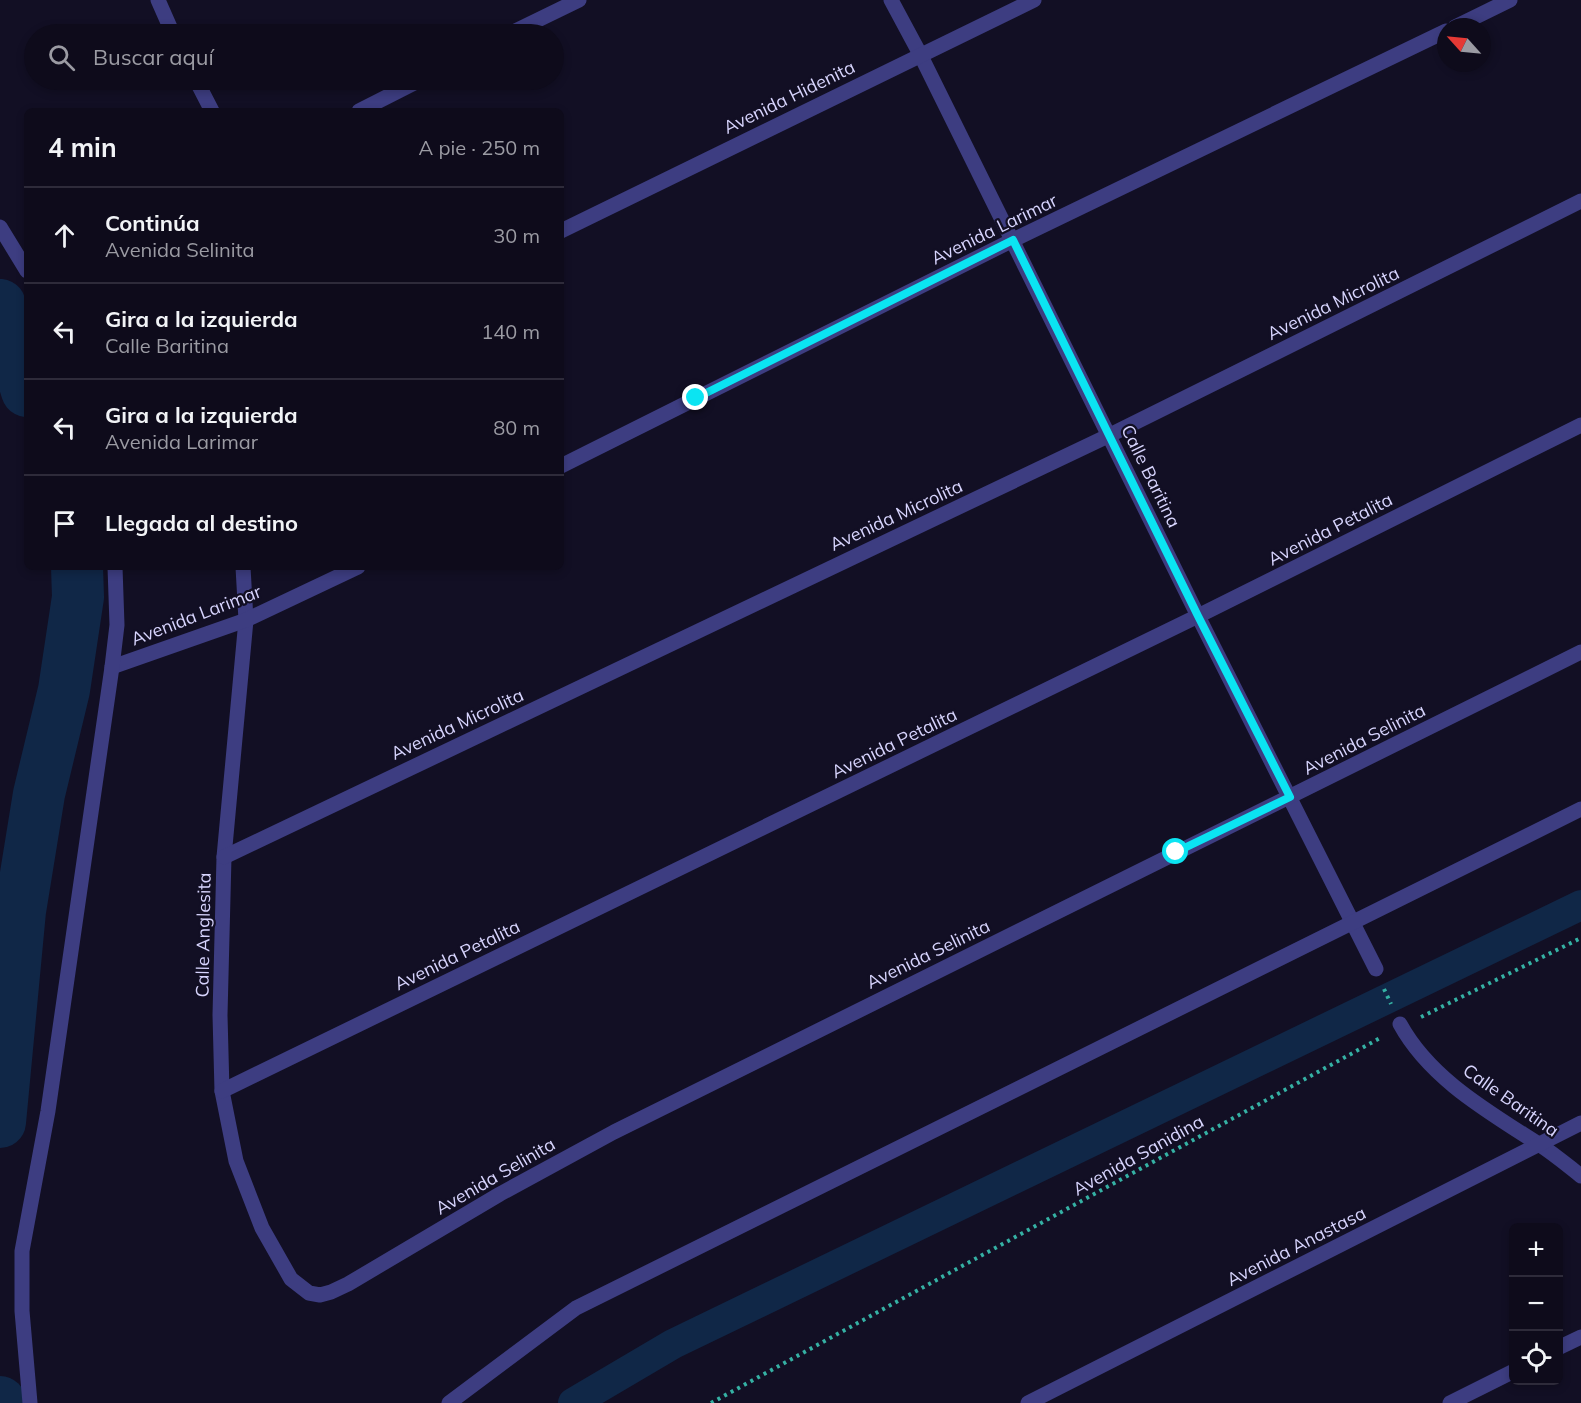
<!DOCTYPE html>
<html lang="es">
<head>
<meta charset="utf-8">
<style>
	body { margin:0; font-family:Mulish,sans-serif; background:#1c1928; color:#f1f3f6 }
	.controls { position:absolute; right:18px; bottom:18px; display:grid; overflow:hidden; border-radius:9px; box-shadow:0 3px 9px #0003 }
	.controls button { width:54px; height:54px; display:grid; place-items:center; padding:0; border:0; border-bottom:2px solid #2e2b3a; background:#0e0b1b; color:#f1f3f6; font:30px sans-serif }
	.compass { position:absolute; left:1437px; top:18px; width:54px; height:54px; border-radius:50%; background:#0e0b1b; box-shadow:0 3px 9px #0003; rotate:297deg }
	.stop { position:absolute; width:18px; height:18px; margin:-14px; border:4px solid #0be4f2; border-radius:50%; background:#fff }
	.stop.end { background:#0be4f2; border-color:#fff; box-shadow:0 2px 6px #0008 }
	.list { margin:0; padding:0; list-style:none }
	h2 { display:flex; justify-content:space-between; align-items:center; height:78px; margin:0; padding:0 24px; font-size:26px }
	h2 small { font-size:20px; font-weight:400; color:#9b9ba3 }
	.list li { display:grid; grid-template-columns:39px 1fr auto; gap:18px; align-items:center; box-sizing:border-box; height:96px; padding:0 24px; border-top:2px solid #2e2b3a }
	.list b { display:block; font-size:22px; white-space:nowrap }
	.list p { margin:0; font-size:20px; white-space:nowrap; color:#9b9ba3 }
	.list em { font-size:20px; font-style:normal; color:#9b9ba3 }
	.icon { flex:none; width:33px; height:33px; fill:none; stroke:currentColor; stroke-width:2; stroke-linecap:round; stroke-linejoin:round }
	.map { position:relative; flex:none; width:1581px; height:1403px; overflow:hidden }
	.search { position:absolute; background:#0e0b1b; box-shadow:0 3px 9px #0003; left:24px; top:24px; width:540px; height:66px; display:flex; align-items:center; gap:15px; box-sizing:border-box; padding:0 21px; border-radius:33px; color:#9b9ba3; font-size:22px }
	.panel { position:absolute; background:#0e0b1b; box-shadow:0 3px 9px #0003; left:24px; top:108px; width:540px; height:462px; border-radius:9px }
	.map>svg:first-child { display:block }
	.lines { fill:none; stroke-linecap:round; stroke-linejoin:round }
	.canal { stroke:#102747; stroke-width:30 }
	.river { stroke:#102747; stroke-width:52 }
	.path { stroke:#35b1a4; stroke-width:4; stroke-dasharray:3 4.5; stroke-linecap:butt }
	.minor { stroke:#3d3d81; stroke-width:15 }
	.route { stroke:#0be4f2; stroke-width:8 }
	.labels { text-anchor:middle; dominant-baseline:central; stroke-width:4.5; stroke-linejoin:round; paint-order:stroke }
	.street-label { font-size:18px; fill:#d7d4fd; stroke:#120f24 }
</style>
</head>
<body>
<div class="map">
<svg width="1581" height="1403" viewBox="0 0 1581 1403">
	<rect width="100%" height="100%" fill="#120f24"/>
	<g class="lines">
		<!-- canal -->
		<polyline class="canal" points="573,1403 673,1344 1581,905"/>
		<!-- river -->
		<g class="river">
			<polyline points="0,305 27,391"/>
			<polyline points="0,1122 20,911 39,794 64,690 78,597 77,567"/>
			<polyline points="0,1402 0,1403"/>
		</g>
		<!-- path -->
		<g class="path">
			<polyline points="1384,989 1391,1004"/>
			<polyline points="1421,1017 1581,938"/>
			<polyline points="711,1403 1382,1037"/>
		</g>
		<!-- minor -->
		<g class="minor">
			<polyline points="158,0 173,34"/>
			<polyline points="891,0 920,54 1198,616 1376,969"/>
			<polyline points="1455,27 1510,0"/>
			<polyline points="509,34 579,0"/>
			<polyline points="196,80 212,111"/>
			<polyline points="359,111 420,80"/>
			<polyline points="0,227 27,271"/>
			<polyline points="561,231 1034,0"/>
			<polyline points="561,466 1013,240 1446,31"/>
			<polyline points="243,567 246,620 224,857 220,1015 222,1091 236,1161 262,1228 291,1279 309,1293 320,1295 331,1292 348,1284 500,1194 614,1132 1581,652"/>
			<polyline points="112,667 246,620 358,567"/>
			<polyline points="224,857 1110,435 1581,201"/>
			<path d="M1400,1024C1430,1079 1489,1112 1540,1145C1554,1154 1567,1165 1581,1176"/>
			<polyline points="222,1091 1198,616 1581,425"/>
			<polyline points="1558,1348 1581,1337"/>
			<polyline points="30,1403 22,1311 22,1251 48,1111 112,667 117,625 115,567"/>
			<polyline points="449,1403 576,1308 1581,809"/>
			<polyline points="1028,1403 1581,1123"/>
			<polyline points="1450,1403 1514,1371"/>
		</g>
	</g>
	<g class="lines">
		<!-- route -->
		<polyline class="route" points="696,398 1013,240 1198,616 1290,797 1176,852"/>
	</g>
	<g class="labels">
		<!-- street labels -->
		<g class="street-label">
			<text transform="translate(789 97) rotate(-26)">Avenida Hidenita</text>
			<text transform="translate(994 229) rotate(-26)">Avenida Larimar</text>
			<text transform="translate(1333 303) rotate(-26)">Avenida Microlita</text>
			<text transform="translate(1151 476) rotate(64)">Calle Baritina</text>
			<text transform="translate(896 515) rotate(-25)">Avenida Microlita</text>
			<text transform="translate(1330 529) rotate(-27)">Avenida Petalita</text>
			<text transform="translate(196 615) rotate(-21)">Avenida Larimar</text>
			<text transform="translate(457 724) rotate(-25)">Avenida Microlita</text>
			<text transform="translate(1364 739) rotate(-27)">Avenida Selinita</text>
			<text transform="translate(894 743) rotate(-26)">Avenida Petalita</text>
			<text transform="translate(203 935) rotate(-89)">Calle Anglesita</text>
			<text transform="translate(928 954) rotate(-26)">Avenida Selinita</text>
			<text transform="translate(457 955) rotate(-26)">Avenida Petalita</text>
			<text transform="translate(1511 1100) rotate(35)">Calle Baritina</text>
			<text transform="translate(1138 1155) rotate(-29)">Avenida Sanidina</text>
			<text transform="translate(495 1176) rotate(-30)">Avenida Selinita</text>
			<text transform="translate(1296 1246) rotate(-27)">Avenida Anastasa</text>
		</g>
	</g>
</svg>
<div class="controls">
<button>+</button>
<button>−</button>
<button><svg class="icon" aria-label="locate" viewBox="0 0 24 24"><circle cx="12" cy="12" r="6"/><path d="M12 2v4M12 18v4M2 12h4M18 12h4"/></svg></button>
</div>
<svg class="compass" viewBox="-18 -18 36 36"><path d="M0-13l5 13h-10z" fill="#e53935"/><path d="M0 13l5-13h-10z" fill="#9b9ba3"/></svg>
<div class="stop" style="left:1176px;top:852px"></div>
<div class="stop end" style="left:696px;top:398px"></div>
<div class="search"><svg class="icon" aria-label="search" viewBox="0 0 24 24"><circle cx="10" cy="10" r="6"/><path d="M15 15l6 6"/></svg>Buscar aquí</div>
<section class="panel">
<h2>4 min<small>A pie · 250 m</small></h2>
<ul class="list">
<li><svg class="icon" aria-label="ahead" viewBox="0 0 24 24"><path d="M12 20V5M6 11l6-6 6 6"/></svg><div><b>Continúa</b><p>Avenida Selinita</p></div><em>30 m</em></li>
<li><svg class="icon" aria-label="left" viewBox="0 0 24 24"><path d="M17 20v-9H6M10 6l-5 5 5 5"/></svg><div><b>Gira a la izquierda</b><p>Calle Baritina</p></div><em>140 m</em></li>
<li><svg class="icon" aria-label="left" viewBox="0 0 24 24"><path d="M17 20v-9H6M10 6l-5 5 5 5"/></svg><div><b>Gira a la izquierda</b><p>Avenida Larimar</p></div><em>80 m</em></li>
<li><svg class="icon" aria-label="arrive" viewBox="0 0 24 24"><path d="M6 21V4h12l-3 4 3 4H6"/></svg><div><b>Llegada al destino</b></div></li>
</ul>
</section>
</div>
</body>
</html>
